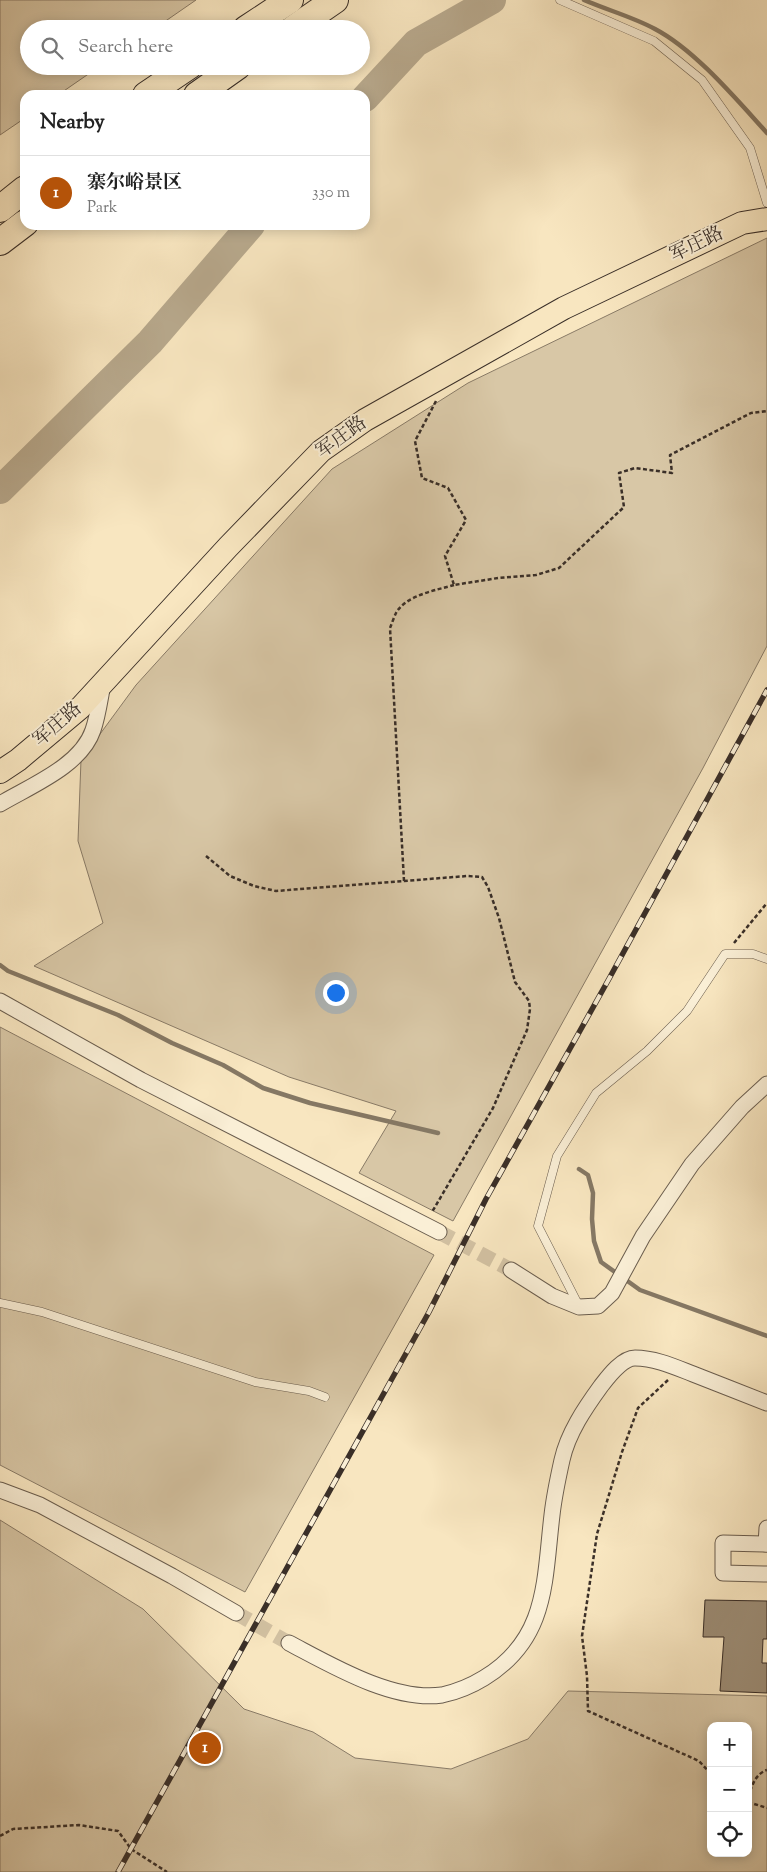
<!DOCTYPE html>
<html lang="en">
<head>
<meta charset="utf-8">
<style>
	body { margin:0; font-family:"Sorts Mill Goudy","Noto Serif SC",serif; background:#f2f2f2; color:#222 }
	.controls { position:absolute; right:15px; bottom:15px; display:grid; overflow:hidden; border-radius:10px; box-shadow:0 2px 12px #0003 }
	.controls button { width:45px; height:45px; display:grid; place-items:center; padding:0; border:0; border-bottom:1px solid #e0e0e0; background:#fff; color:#222; font:25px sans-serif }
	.you { position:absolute; left:335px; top:992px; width:18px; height:18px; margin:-12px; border:4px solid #fff; border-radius:50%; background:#1a73e8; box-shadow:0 0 0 8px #1a73e833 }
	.badge { display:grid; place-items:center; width:32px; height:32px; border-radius:50%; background:#b45309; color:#fff; font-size:16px; font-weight:700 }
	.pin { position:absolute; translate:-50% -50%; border:2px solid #fff; box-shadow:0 1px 5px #0006 }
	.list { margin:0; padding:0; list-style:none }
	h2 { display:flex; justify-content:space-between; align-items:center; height:65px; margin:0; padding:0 20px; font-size:21px }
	h2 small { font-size:16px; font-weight:400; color:#767676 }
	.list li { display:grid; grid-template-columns:32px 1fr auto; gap:15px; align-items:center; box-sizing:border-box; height:75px; padding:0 20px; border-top:1px solid #e0e0e0 }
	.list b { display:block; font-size:19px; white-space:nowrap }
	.list p { margin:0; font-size:16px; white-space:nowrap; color:#767676 }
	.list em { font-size:16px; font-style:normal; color:#767676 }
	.icon { flex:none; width:28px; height:28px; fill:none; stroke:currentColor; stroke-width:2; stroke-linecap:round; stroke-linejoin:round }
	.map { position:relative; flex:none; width:767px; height:1872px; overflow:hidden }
	.search { position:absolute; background:#fff; box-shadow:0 2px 12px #0003; left:20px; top:20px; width:350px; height:55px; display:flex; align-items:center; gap:12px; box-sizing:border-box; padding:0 18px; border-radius:28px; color:#767676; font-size:19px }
	.panel { position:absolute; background:#fff; box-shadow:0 2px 12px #0003; left:20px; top:90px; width:350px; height:140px; border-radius:15px }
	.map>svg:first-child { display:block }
	.green { fill:#d8c7a6; stroke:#897b67; fill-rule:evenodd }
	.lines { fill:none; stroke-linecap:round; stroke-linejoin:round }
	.stream { stroke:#857864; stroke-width:4.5 }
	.river { stroke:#b7a88c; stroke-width:28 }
	.building { fill:#9d8e77; stroke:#3a2f28 }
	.street-tunnel { stroke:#d2c1a2; stroke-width:15; stroke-dasharray:15 8; stroke-linecap:butt }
	.lane-casing { stroke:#6a5d4e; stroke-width:9 }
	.street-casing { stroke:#6a5d4e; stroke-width:17 }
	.primary-casing { stroke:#3a2f28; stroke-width:24 }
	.highway-casing { stroke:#3a2f28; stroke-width:28 }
	.path { stroke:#3a2f28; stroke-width:2.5; stroke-dasharray:4 2.5; stroke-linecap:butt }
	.lane { stroke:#faefd6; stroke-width:8 }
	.street { stroke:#faefd6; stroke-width:15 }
	.primary { stroke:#f8e6c0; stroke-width:22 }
	.highway { stroke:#f8e6c0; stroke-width:26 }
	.rail-casing { stroke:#3a2f28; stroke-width:5.5 }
	.rail { stroke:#faefd6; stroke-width:4; stroke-dasharray:11; stroke-linecap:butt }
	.labels { text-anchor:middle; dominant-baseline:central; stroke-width:4; stroke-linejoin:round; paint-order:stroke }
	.street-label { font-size:19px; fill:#3a2f28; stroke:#faefd6 }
</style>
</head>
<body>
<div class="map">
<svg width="767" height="1872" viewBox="0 0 767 1872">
	<rect width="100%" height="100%" fill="#f8e6c0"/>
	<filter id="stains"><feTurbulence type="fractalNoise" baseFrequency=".004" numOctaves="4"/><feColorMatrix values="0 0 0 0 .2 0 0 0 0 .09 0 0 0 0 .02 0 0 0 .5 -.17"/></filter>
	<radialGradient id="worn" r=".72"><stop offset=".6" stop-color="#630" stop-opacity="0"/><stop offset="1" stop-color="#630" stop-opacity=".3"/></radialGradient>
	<!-- green -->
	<g class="green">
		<polygon points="0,0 196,0 154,29 29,29 29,66 100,66 58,95 25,95 25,118 0,135"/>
		<polygon points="767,238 767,646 703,768 453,1221 359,1173 396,1111 289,1077 34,966 103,923 78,841 81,760 136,685 332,469 468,383"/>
		<polygon points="0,1027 434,1255 245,1592 0,1465"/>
		<path d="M0,1520L143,1609L244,1709L313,1732L355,1758L451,1769L528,1739L568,1691L767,1696V1872H0ZM711,1726H748V1853H711Z"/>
	</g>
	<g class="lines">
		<!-- stream -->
		<g class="stream">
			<path d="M584,0C607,10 633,17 655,29C695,50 736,99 767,133"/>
			<polyline points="0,965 8,971 118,1015 172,1043 223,1065 263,1088 310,1103 438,1133"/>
			<polyline points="579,1169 588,1175 593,1193 592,1219 594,1241 601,1262 640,1290 767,1336"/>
		</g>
		<!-- river -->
		<g class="river">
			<polyline points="365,98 416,43 492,0"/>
			<polyline points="0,490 150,342 251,225"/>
		</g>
	</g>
	<!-- building -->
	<polygon class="building" points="705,1600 767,1601 767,1639 763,1639 762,1663 767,1663 767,1693 720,1691 724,1637 703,1637"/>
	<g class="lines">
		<!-- street-tunnel -->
		<g class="street-tunnel">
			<polyline points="439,1232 511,1270"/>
			<polyline points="236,1613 289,1643"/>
		</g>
		<!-- lane casing -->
		<g class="lane-casing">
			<g id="lane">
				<polyline points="560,0 654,41 702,80 750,148 767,203"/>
				<polyline points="0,1303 42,1312 255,1382 309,1391 325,1397"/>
				<polyline points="579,1306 538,1226 557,1156 596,1093 647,1051 687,1011 725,954 753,954 767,959"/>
			</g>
		</g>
		<!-- street casing -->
		<g class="street-casing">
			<g id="street">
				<path d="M0,804C30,786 81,766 93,730C98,716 100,699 103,684"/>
				<polyline points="0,1001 141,1080 439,1232"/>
				<polyline points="511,1270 552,1296 579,1307 598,1306 612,1293 643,1236 692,1164 742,1107 767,1084"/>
				<polyline points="0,1490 40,1505 172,1576 236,1613"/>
				<polyline points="766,1544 767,1528"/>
				<polyline points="767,1544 723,1543 723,1573 767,1574"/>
				<path d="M289,1643C331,1665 393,1702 442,1695C456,1692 471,1686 484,1678C548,1639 544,1582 552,1515C554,1497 558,1478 562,1460C568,1433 585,1408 601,1386C608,1377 622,1358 635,1358C655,1358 675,1367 693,1374C718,1384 742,1393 767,1403"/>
			</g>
		</g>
		<!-- primary casing -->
		<g class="primary-casing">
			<polyline id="primary" points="0,772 18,760 80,708 228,547 321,451 365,420 564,308 742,223 767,219"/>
		</g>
		<!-- highway casing -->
		<g class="highway-casing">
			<g id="highway">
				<polyline points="246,29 290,0"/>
				<polyline points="293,29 335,0"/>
				<polyline points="146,95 189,66"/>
				<polyline points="197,95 238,66"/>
				<polyline points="0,209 25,189"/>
				<polyline points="0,242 25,223"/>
			</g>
		</g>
		<!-- path -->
		<g class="path">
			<polyline points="436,401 415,441 422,478 448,488 466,520 445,556 454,585 498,578 536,575 559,568 624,507 619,473 635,468 672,473 670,455 751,413 767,411"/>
			<polyline points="206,856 230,876 254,886 276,891 467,876 482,877 488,887 499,918 515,982 529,1001 530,1009 527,1030 493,1108 432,1212"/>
			<path d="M404,881L390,628C392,623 394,617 396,613C406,595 437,590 454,585"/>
			<polyline points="734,943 767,903"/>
			<polyline points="668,1380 638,1408 622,1452 597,1534 582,1636 587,1676 588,1711 699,1761 711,1774"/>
			<path d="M748,1797C752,1786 755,1774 767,1770"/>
			<polyline points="748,1802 767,1808"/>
			<polyline points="0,1836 13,1829 79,1825 118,1831 131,1849 167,1872"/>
		</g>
		<!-- lane -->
		<use href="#lane" class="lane"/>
		<!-- street -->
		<use href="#street" class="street"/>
		<!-- primary -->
		<use href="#primary" class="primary"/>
		<!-- highway -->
		<use href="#highway" class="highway"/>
		<!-- rail casing -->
		<g class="rail-casing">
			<polyline id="rail" points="118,1872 429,1312 486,1199 610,977 767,690"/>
		</g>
		<!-- rail -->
		<use href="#rail" class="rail"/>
	</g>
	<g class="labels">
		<!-- street labels -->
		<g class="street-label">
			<text transform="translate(697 245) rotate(-26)">军庄路</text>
			<text transform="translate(342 438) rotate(-36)">军庄路</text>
			<text transform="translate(58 725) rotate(-41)">军庄路</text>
		</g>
	</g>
	<rect width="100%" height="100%" filter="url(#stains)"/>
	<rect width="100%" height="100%" fill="url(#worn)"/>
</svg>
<div class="controls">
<button>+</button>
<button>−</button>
<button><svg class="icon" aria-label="locate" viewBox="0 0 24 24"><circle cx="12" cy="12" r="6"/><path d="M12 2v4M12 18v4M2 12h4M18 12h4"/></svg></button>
</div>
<div class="you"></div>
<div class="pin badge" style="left:205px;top:1748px">1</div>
<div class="search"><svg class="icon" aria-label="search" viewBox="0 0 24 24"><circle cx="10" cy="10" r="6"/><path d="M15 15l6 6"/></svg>Search here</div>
<section class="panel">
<h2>Nearby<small></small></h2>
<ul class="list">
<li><span class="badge">1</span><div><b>寨尔峪景区</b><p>Park</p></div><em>330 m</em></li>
</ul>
</section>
</div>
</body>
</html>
